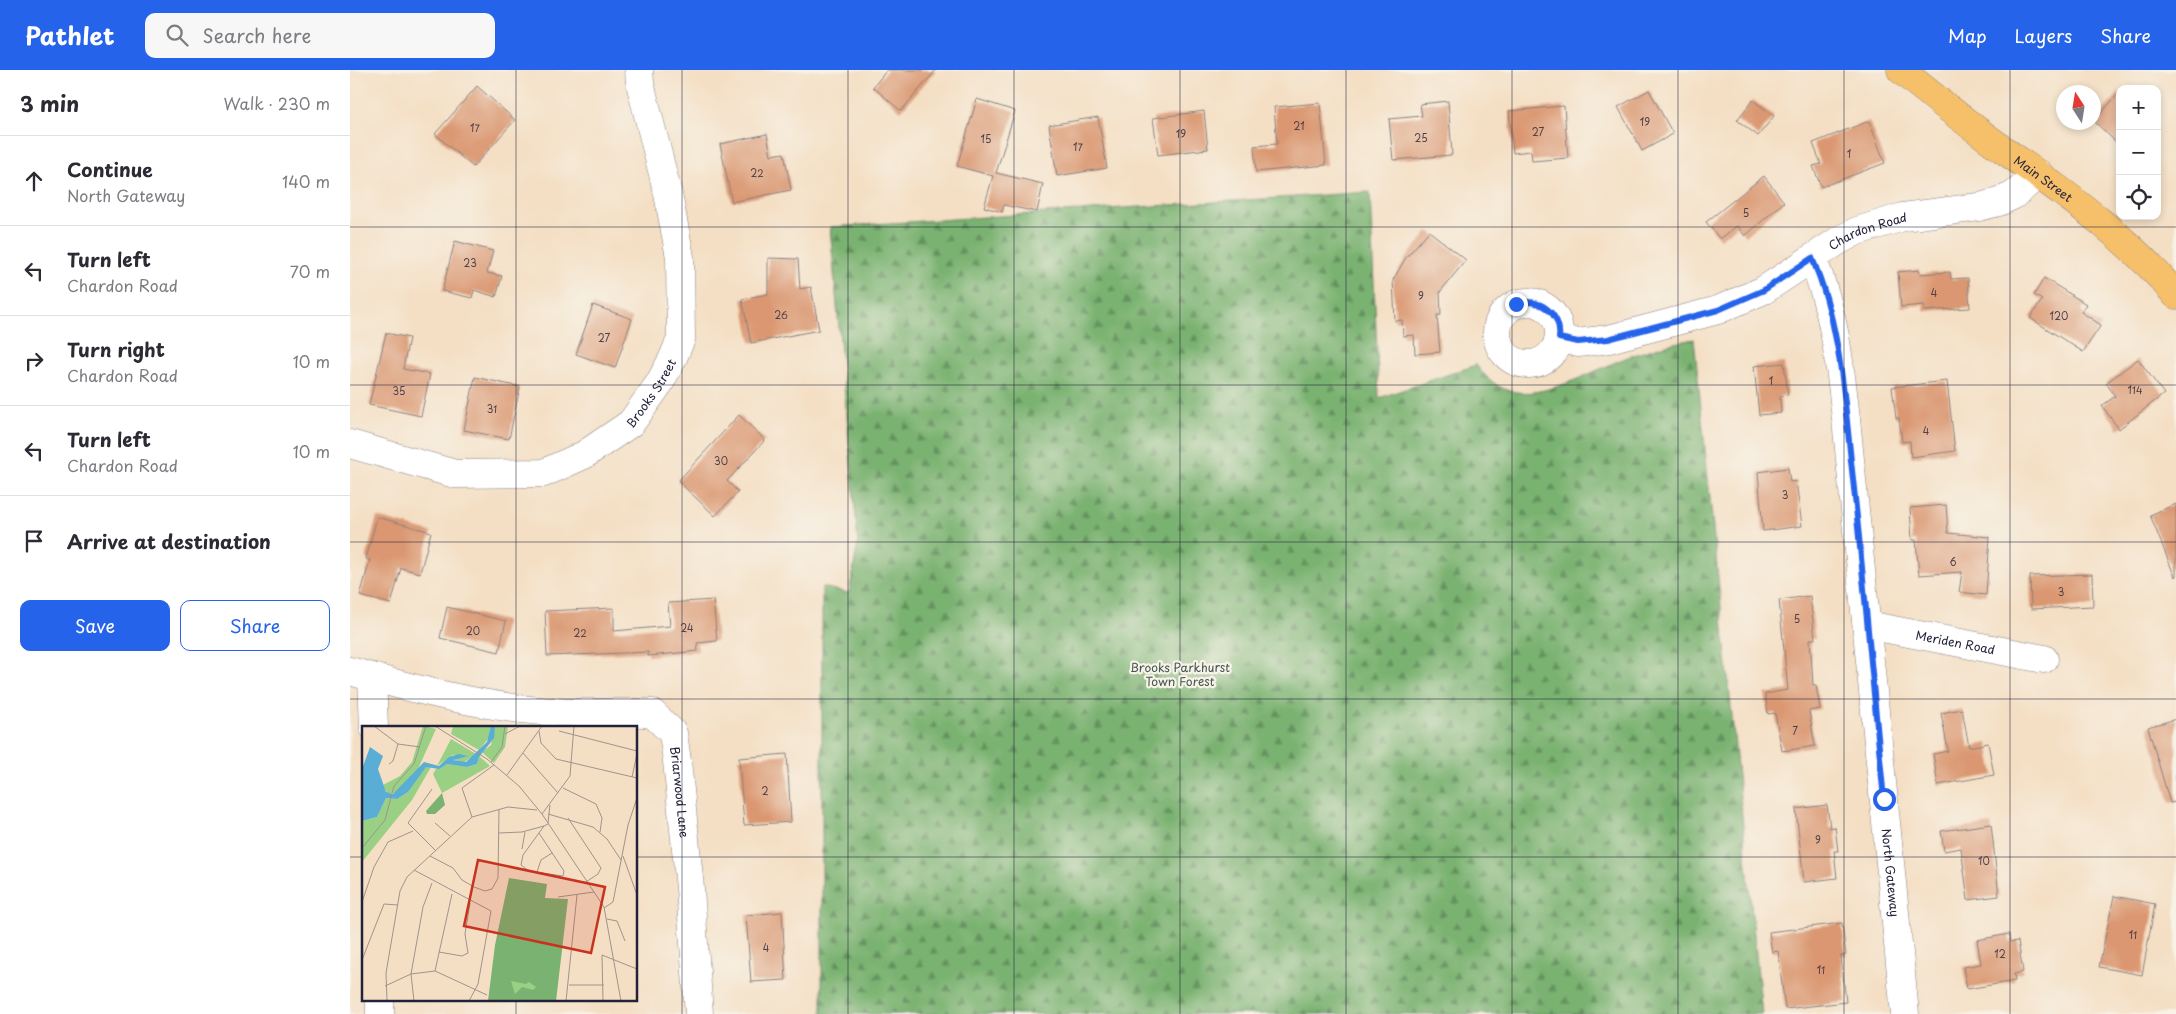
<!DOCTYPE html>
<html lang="en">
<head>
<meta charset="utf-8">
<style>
	body { margin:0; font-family:"Playpen Sans",sans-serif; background:#f7f7f7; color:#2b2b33 }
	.controls { position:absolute; right:15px; top:15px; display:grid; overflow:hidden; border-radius:10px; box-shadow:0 2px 8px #0003 }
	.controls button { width:45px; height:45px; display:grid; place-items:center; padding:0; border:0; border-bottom:1px solid #e1e1e2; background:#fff; color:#2b2b33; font:25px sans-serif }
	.compass { position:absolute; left:1706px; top:15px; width:45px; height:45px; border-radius:50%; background:#fff; box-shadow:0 2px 8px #0003; rotate:348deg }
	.stop { position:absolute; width:15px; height:15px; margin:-11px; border:4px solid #2563eb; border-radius:50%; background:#fff }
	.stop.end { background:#2563eb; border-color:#fff; box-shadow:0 1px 5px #0008 }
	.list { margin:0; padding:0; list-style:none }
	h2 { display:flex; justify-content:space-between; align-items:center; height:65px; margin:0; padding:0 20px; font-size:21px }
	h2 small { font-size:16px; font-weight:400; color:#7c7c81 }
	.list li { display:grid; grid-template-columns:32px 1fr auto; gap:15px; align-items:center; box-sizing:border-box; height:90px; padding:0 20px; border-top:1px solid #e1e1e2 }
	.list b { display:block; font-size:19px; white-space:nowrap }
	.list p { margin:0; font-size:16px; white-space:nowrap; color:#7c7c81 }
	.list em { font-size:16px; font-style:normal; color:#7c7c81 }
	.actions { display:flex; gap:10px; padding:15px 20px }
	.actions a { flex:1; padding:11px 0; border:1px solid #2563eb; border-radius:10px; text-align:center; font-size:18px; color:#2563eb }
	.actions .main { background:#2563eb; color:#fff }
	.icon { flex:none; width:28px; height:28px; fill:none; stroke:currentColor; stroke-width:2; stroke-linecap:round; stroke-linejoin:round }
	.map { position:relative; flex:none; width:1826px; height:944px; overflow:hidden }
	header { display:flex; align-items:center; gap:30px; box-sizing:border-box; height:70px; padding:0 25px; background:#2563eb; color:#fff }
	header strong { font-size:24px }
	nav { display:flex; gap:28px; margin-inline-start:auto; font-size:18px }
	.search { width:350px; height:45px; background:#f7f7f7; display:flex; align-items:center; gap:12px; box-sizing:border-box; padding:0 18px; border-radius:10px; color:#7c7c81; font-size:19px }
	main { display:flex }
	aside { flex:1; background:#fff }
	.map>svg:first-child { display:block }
	.forest { fill:url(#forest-firs); stroke:#4e6a56 }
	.building { fill:#da9771 }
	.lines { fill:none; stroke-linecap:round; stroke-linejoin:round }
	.minor-casing { stroke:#8b8080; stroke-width:29 }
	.major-casing { stroke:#8b8080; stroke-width:29 }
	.minor { stroke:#fff; stroke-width:28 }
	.major { stroke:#f6c06b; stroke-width:28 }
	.route { stroke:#2563eb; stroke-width:6 }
	.grid { fill:none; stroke:#22223b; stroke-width:1; stroke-opacity:0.55 }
	.labels { text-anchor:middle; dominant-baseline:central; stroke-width:4.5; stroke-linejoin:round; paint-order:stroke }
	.number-label { font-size:10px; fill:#503f48 }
	.street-label { font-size:12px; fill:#22223b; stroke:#f7f3e8 }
	.park-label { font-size:12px; fill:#465651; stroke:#f7f3e8 }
	.inset-road { fill:none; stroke:#a0938d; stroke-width:1 }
	.view { fill:#c8321e; fill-opacity:0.15; stroke:#c8321e; stroke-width:2.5 }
	.inset-edge { fill:none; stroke:#22223b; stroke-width:2.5 }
</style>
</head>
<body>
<header>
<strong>Pathlet</strong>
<div class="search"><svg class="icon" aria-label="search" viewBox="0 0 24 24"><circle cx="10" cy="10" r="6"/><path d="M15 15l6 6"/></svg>Search here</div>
<nav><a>Map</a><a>Layers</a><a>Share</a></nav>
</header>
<main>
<aside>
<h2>3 min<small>Walk · 230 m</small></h2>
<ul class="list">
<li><svg class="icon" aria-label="ahead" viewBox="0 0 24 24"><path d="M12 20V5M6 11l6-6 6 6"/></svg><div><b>Continue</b><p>North Gateway</p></div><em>140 m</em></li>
<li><svg class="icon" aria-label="left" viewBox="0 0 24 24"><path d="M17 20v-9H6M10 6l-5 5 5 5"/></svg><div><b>Turn left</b><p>Chardon Road</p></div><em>70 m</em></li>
<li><svg class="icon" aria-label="right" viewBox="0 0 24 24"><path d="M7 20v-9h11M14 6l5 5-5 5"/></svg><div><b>Turn right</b><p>Chardon Road</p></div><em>10 m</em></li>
<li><svg class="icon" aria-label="left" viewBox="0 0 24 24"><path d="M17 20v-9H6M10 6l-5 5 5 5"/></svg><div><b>Turn left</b><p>Chardon Road</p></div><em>10 m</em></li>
<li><svg class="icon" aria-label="arrive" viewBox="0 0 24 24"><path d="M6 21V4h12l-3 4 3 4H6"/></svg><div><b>Arrive at destination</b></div></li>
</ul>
<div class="actions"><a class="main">Save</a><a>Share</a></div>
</aside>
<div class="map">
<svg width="1826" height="944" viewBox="0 0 1826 944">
	<defs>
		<pattern id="forest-firs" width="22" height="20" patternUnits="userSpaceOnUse" patternTransform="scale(1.25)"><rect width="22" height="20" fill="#7ab271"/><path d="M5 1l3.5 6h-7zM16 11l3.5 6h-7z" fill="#64905e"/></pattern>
	</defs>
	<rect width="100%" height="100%" fill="#f7f3e8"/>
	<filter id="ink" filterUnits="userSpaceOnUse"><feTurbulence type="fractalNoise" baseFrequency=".02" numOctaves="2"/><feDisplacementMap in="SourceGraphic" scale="10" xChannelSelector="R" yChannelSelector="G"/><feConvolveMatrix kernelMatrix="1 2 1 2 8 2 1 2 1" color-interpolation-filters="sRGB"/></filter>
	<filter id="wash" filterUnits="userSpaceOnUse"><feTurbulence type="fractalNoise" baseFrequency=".0096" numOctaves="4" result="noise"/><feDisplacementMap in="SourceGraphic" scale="20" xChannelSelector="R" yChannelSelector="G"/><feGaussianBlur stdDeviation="1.12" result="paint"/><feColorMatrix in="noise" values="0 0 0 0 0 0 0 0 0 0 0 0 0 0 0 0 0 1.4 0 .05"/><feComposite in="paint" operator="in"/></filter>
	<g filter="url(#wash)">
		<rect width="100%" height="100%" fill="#f4dfc4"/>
		<!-- forest -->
		<path class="forest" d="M1020,122L1029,328L1126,295C1136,308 1149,320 1166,322C1199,327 1247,299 1278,287C1300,279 1321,273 1344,269L1412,944H472V517L499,523L508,473L480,157Z"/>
		<g id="blocks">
			<!-- building -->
			<g class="building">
				<polygon points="537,0 586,0 551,41 523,17"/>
				<polygon points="127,16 165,50 123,97 85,64"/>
				<polygon points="1299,20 1323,64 1292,81 1268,37"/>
				<polygon points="1770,22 1770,76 1744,51"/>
				<polygon points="627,29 665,41 646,103 693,114 687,142 654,135 652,142 634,137 643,106 607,96"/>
				<polygon points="1403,30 1424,46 1408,66 1387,50"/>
				<polygon points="1098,31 1102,85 1043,90 1039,49 1072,46 1070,34"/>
				<polygon points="970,33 976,95 906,102 904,76 927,74 924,37"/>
				<polygon points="1214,36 1218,88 1182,91 1181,81 1163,83 1159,41"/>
				<polygon points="854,41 858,79 808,85 803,48"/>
				<polygon points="748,47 757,98 707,106 699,55"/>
				<polygon points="1519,51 1535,93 1471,117 1463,96 1471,94 1463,73"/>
				<polygon points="417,64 421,85 434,83 441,120 382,132 370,74"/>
				<polygon points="1414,106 1434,132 1395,166 1387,156 1370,169 1356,152"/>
				<polygon points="1079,161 1116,190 1090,222 1091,245 1087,245 1090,282 1065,284 1064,265 1053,266 1052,250 1045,251 1043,210 1055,189"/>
				<polygon points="105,171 143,181 137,203 152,206 146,227 124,220 122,228 92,221"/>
				<polygon points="418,188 448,189 450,219 461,217 469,260 401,273 392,229 418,224"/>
				<polygon points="1569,200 1570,204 1600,202 1601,209 1618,208 1620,238 1574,241 1574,235 1551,237 1548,202"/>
				<polygon points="1694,208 1736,234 1731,242 1751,255 1733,282 1680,248 1692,230 1684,225"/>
				<polygon points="243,235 282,249 265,298 226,284"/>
				<polygon points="36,263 59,268 53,299 80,304 71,346 19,335"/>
				<polygon points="1788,289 1814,324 1769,359 1752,336 1765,326 1756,313"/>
				<polygon points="1434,293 1438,325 1430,326 1431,343 1409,345 1404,296"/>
				<polygon points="125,307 170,317 159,369 114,360"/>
				<polygon points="1597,311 1605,381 1561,387 1560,371 1552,372 1549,348 1546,348 1542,317"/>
				<polygon points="389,345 415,370 377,411 388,422 365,446 328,411"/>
				<polygon points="1438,398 1440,412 1446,411 1452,456 1413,461 1408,402"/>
				<polygon points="1826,434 1826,506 1825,507 1800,445"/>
				<polygon points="1596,435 1598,463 1640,467 1636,525 1609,522 1612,502 1569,505 1566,470 1562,470 1560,438"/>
				<polygon points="27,447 81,462 70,503 51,498 41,534 10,526 20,490 16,489"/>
				<polygon points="1742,504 1743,536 1681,539 1680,506"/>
				<polygon points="1460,526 1465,569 1460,569 1463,615 1466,615 1470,639 1459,641 1465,676 1432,681 1425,643 1418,644 1415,624 1438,620 1429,530"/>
				<polygon points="363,530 367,571 347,573 348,581 298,586 298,582 197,586 195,541 264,538 264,561 320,556 318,533"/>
				<polygon points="97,537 156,551 149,582 90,568"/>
				<polygon points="1612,639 1619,677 1638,673 1644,705 1588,715 1583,684 1598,681 1591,643"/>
				<polygon points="1826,649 1826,732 1820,733 1798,657"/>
				<polygon points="437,684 441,752 394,755 389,688"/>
				<polygon points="1477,735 1480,758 1485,757 1488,781 1484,781 1487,808 1454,812 1446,739"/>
				<polygon points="1641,754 1649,826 1618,830 1611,778 1594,781 1591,761"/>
				<polygon points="1764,826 1805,834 1792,905 1749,897"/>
				<polygon points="432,842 436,910 401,912 396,845"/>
				<polygon points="1492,853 1496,885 1491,886 1496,932 1435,939 1428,881 1422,882 1419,862"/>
				<polygon points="1659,864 1660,872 1668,871 1673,902 1664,904 1665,911 1617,919 1613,897 1631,894 1627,870"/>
			</g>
		</g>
	</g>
	<g filter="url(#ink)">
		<use href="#blocks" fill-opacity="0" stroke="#8b8080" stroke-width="1"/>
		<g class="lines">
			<!-- minor casing -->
			<g class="minor-casing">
				<g id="minor">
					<path id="s1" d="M1462,188C1484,239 1490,293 1496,349L1555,944"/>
					<circle cx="1178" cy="263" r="31"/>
					<path id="s2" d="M1209,268L1228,273L1259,269L1368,240L1414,220L1488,171L1507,161L1553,147L1629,137L1649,132L1664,125L1689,104"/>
					<path id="s3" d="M0,374L105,404L194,403L234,385L281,353L309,314L322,290L331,269L330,187L318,124L290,13L289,0"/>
					<path id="s4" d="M1517,555L1694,589"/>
					<path id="s5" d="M0,601C62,619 142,639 206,642C238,644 270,642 302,643L323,663L327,691L340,818L349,944"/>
					<polyline points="22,607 24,658"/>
					<polyline points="30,930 30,944"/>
				</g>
			</g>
			<!-- major casing -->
			<g class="major-casing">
				<g id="major">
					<path id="s6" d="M1551,0C1583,27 1617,53 1651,78C1714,123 1776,165 1826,225"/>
				</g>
			</g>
			<!-- minor -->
			<use href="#minor" class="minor"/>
			<!-- major -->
			<use href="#major" class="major"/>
		</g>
	</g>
	<g class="lines" filter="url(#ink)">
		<!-- route -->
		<path class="route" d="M1166,234C1189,226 1212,244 1209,268L1228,272L1258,269L1368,240L1414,220L1462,188C1491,255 1494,328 1502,400C1514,509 1523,619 1534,729"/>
	</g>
	<!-- grid -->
	<path class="grid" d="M166,0V658M332,0V944M498,0V944M664,0V944M830,0V944M996,0V944M1162,0V944M1328,0V944M1494,0V944M1660,0V944M0,157H1826M0,315H1826M0,472H1826M0,629H1826M0,787H14M286,787H1826M166,930V944"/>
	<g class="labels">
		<!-- number labels -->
		<g class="number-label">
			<text x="1295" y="51">19</text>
			<text x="949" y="55">21</text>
			<text x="125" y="57">17</text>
			<text x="1188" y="61">27</text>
			<text x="831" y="63">19</text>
			<text x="1071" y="67">25</text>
			<text x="636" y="68">15</text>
			<text x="728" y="76">17</text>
			<text x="1499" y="83">1</text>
			<text x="407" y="102">22</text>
			<text x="1396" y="142">5</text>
			<text x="120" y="192">23</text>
			<text x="1584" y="222">4</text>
			<text x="1071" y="225">9</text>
			<text x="431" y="244">26</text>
			<text x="1709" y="245">120</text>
			<text x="254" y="267">27</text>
			<text x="1421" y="310">1</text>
			<text x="1785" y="319">114</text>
			<text x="49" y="320">35</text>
			<text x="142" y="338">31</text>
			<text x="1576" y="360">4</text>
			<text x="371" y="390">30</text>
			<text x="1435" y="424">3</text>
			<text x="1603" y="491">6</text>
			<text x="1711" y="521">3</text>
			<text x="1447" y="548">5</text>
			<text x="337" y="557">24</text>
			<text x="123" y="560">20</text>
			<text x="230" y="562">22</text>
			<text x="1445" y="660">7</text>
			<text x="415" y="720">2</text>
			<text x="1468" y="769">9</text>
			<text x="1634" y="790">10</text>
			<text x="1783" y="864">11</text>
			<text x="416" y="877">4</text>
			<text x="1650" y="883">12</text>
			<text x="1471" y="899">11</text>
		</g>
		<!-- street labels -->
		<g class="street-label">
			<text stroke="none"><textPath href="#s6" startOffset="179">Main Street</textPath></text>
			<text stroke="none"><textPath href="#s2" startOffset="334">Chardon Road</textPath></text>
			<text stroke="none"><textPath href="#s3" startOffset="335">Brooks Street</textPath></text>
			<text stroke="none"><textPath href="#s4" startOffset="90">Meriden Road</textPath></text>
			<text stroke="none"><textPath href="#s5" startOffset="395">Briarwood Lane</textPath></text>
			<text stroke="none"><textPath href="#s1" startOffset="621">North Gateway</textPath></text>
		</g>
		<!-- park labels -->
		<g class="park-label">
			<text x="830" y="597">Brooks Parkhurst<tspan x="830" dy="14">Town Forest</tspan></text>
		</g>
	</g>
	<!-- overview -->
	<g transform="translate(12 656)">
		<rect width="275" height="275" fill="#f4dfc4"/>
		<path d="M61,0L74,3L56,43L34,67H25L21,59L38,50L50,36ZM91,0H129V9L117,24L89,8ZM133,0H146L143,21L132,37L120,26L129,19ZM89,13L114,28L101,37L91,33L105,30L91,29L75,40ZM117,30L128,40L80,67L71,48L74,43L85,38L106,41L115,38ZM63,41H69L50,74L0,136V95L15,91L24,72L35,73L46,66Z" fill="#99d083"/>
		<path d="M80,67L83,79L73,88H65L64,85ZM147,152L185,158L183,172L206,173L194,275H126L133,219Z" fill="#7ab271"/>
		<path d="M149,255L164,258L167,256L174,261L171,264L160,261L153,268Z" fill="#99d083"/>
		<path d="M129,0H133L132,12L117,31L115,38L105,41L85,38L77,43L64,41L46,66L35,73L24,72L15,91L0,95V43L8,21L21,30L16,43L24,66L31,68L62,36L77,40L87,31L97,28L106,30L91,34L104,36L125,16Z" fill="#5aadd5"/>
		<path class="inset-road" d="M12,0L36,18L58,21M73,0L125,33L157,60L180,88M177,5L179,17L194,33L275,52M197,5L275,25M143,8L158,0M161,27L196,67M129,36L140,21L143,0M27,38L31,35L36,18M145,49L180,0M270,51L275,28M201,62L234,78L240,92L238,106M70,63L46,97L74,125M180,88L242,181L259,275M180,88L208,50L212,0M186,88L231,101L245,113L259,134M110,91L100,62L132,39M206,92L239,142L236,148L224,156M73,97L88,110M186,97L188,79M137,107L160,106L182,100M177,107L202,145L201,150L167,145L159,139L161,129L182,100L186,98M0,122L23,94L32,60L52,38L64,0M160,123L163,106M68,130L91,142L100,154L112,161L123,165L130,163L136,152L137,83M261,130L275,169M52,144L129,185L116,258L107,275M175,146L179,134L190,127M196,171L232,166M0,176L12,141L26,116L51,105M242,182L251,176L266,99L275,72M245,193L255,195L263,215M77,226L100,230L106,227L103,208L108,177M0,234L22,178L36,179M73,245L90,168M207,259H242M23,260L49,248L73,245L125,269M25,275L24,247L38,165L45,151L110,91L146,81L175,84M52,275L49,248L61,181L70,157M204,275L215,169M241,275L240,229L275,243"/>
		<path class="view" d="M116,134L243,161L229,227L102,200Z"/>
		<rect width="275" height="275" class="inset-edge"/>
	</g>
</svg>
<div class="controls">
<button>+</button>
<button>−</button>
<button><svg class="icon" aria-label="locate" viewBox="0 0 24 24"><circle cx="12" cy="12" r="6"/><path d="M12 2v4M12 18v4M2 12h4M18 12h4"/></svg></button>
</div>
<svg class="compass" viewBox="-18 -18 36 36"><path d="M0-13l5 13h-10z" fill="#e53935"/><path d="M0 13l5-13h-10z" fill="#7c7c81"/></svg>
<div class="stop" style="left:1534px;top:729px"></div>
<div class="stop end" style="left:1166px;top:234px"></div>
</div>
</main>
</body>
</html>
